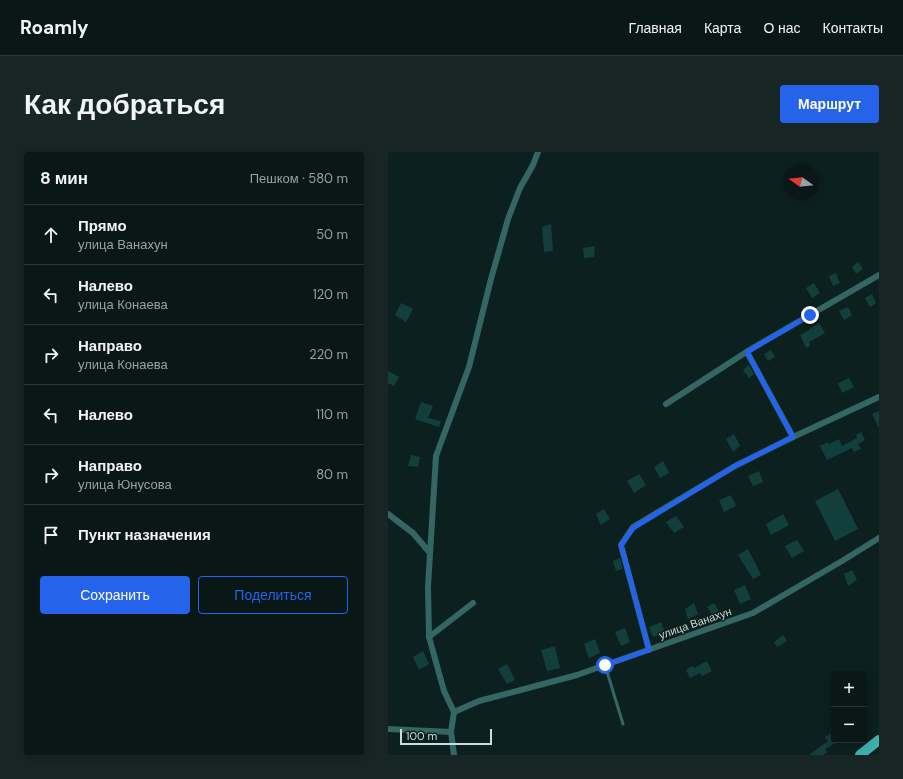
<!DOCTYPE html>
<html lang="ru">
<head>
<meta charset="utf-8">
<style>
	body { margin:0; font-family:"DM Sans",sans-serif; background:#172524; color:#f1f3f6 }
	.controls { position:absolute; right:12px; bottom:12px; display:grid; overflow:hidden; border-radius:4px; box-shadow:0 2px 10px #0003 }
	.controls button { width:36px; height:36px; display:grid; place-items:center; padding:0; border:0; border-bottom:1px solid #293736; background:#091817; color:#f1f3f6; font:20px sans-serif }
	.compass { position:absolute; left:395px; top:12px; width:36px; height:36px; border-radius:50%; background:#091817; box-shadow:0 2px 10px #0003; rotate:285deg }
	.scale { position:absolute; left:12px; bottom:10px; width:92px; box-sizing:border-box; padding-left:4px; border:2px solid #cedbda; border-top:0; font-size:11px; line-height:14px; white-space:nowrap; color:#cedbda; -webkit-text-stroke:3px #0c201f; paint-order:stroke }
	.stop { position:absolute; width:12px; height:12px; margin:-9px; border:3px solid #2563eb; border-radius:50%; background:#fff }
	.stop.end { background:#2563eb; border-color:#fff; box-shadow:0 1px 4px #0008 }
	.list { margin:0; padding:0; list-style:none }
	h2 { display:flex; justify-content:space-between; align-items:center; height:52px; margin:0; padding:0 16px; font-size:17px }
	h2 small { font-size:13px; font-weight:400; color:#99a0a1 }
	.list li { display:grid; grid-template-columns:26px 1fr auto; gap:12px; align-items:center; box-sizing:border-box; height:60px; padding:0 16px; border-top:1px solid #293736 }
	.list b { display:block; font-size:15px; white-space:nowrap }
	.list p { margin:0; font-size:13px; white-space:nowrap; color:#99a0a1 }
	.list em { font-size:13px; font-style:normal; color:#99a0a1 }
	.actions { display:flex; gap:8px; padding:12px 16px }
	.actions a { flex:1; padding:9px 0; border:1px solid #2563eb; border-radius:4px; text-align:center; font-size:14px; color:#2563eb }
	.actions .main { background:#2563eb; color:#fff }
	.icon { flex:none; width:22px; height:22px; fill:none; stroke:currentColor; stroke-width:2; stroke-linecap:round; stroke-linejoin:round }
	.map { position:relative; flex:none; width:491px; height:603px; overflow:hidden; border-radius:4px }
	header { display:flex; align-items:center; gap:24px; box-sizing:border-box; height:56px; padding:0 20px; background:#091817; border-bottom:1px solid #293736 }
	header strong { font-size:19px }
	nav { display:flex; gap:22px; margin-inline-start:auto; font-size:14px }
	.intro { display:flex; align-items:center; justify-content:space-between; box-sizing:border-box; height:96px; padding:0 24px }
	h1 { margin:0; font-size:28px }
	.button { padding:10px 18px; border-radius:4px; background:#2563eb; color:#fff; font-size:14px; font-weight:700 }
	main { display:flex; gap:24px; padding:0 24px }
	aside { flex:1; background:#091817; border-radius:4px; box-shadow:0 2px 10px #0003 }
	.map>svg:first-child { display:block }
	.building { fill:#123f3c }
	.lines { fill:none; stroke-linecap:round; stroke-linejoin:round }
	.service { stroke:#346663; stroke-width:3 }
	.minor { stroke:#346663; stroke-width:6 }
	.primary { stroke:#3cb0aa; stroke-width:10 }
	.route { stroke:#2563eb; stroke-width:5 }
	.labels { text-anchor:middle; dominant-baseline:central; stroke-width:3; stroke-linejoin:round; paint-order:stroke }
	.street-label { font-size:11px; fill:#cedbda; stroke:#0c201f }
</style>
</head>
<body>
<header>
<strong>Roamly</strong>
<nav><a>Главная</a><a>Карта</a><a>О нас</a><a>Контакты</a></nav>
</header>
<div class="intro"><h1>Как добраться</h1><a class="button">Маршрут</a></div>
<main>
<aside>
<h2>8 мин<small>Пешком · 580 m</small></h2>
<ul class="list">
<li><svg class="icon" aria-label="ahead" viewBox="0 0 24 24"><path d="M12 20V5M6 11l6-6 6 6"/></svg><div><b>Прямо</b><p>улица Ванахун</p></div><em>50 m</em></li>
<li><svg class="icon" aria-label="left" viewBox="0 0 24 24"><path d="M17 20v-9H6M10 6l-5 5 5 5"/></svg><div><b>Налево</b><p>улица Конаева</p></div><em>120 m</em></li>
<li><svg class="icon" aria-label="right" viewBox="0 0 24 24"><path d="M7 20v-9h11M14 6l5 5-5 5"/></svg><div><b>Направо</b><p>улица Конаева</p></div><em>220 m</em></li>
<li><svg class="icon" aria-label="left" viewBox="0 0 24 24"><path d="M17 20v-9H6M10 6l-5 5 5 5"/></svg><div><b>Налево</b></div><em>110 m</em></li>
<li><svg class="icon" aria-label="right" viewBox="0 0 24 24"><path d="M7 20v-9h11M14 6l5 5-5 5"/></svg><div><b>Направо</b><p>улица Юнусова</p></div><em>80 m</em></li>
<li><svg class="icon" aria-label="arrive" viewBox="0 0 24 24"><path d="M6 21V4h12l-3 4 3 4H6"/></svg><div><b>Пункт назначения</b></div></li>
</ul>
<div class="actions"><a class="main">Сохранить</a><a>Поделиться</a></div>
</aside>
<div class="map">
<svg width="491" height="603" viewBox="0 0 491 603">
	<rect width="100%" height="100%" fill="#0c201f"/>
	<!-- building -->
	<g class="building">
		<polygon points="163,72 165,99 156,100 154,75"/>
		<polygon points="207,94 206,105 196,106 195,96"/>
		<polygon points="470,110 475,117 468,122 464,115"/>
		<polygon points="448,121 452,131 445,134 441,124"/>
		<polygon points="426,131 432,141 424,146 418,136"/>
		<polygon points="484,142 488,151 482,155 477,146"/>
		<polygon points="13,151 25,157 18,170 7,163"/>
		<polygon points="460,155 464,163 456,168 451,159"/>
		<polygon points="431,171 437,181 421,190 422,194 418,196 412,183 421,178 421,177"/>
		<polygon points="383,198 387,205 380,209 376,202"/>
		<polygon points="361,213 366,222 361,226 355,218"/>
		<polygon points="0,219 11,225 6,234 0,231"/>
		<polygon points="461,226 466,235 454,241 450,231"/>
		<polygon points="33,250 45,254 40,266 53,269 51,275 27,267"/>
		<polygon points="491,259 491,276 484,262"/>
		<polygon points="473,280 477,288 470,292 473,297 466,300 464,296 439,308 432,294 440,290 441,292 451,287 454,294 469,286 468,283"/>
		<polygon points="346,282 352,294 345,300 338,287"/>
		<polygon points="23,303 32,305 30,315 20,314"/>
		<polygon points="275,309 281,321 272,326 266,315"/>
		<polygon points="371,319 375,330 365,334 360,324"/>
		<polygon points="251,322 258,333 246,341 239,329"/>
		<polygon points="450,337 470,377 447,389 427,349"/>
		<polygon points="343,343 348,354 336,360 331,348"/>
		<polygon points="216,357 222,367 213,373 208,362"/>
		<polygon points="395,362 401,373 383,383 378,372"/>
		<polygon points="288,364 296,375 286,381 278,370"/>
		<polygon points="409,388 416,399 404,406 397,394"/>
		<polygon points="360,397 373,423 365,427 350,403"/>
		<polygon points="232,406 235,417 228,419 225,409"/>
		<polygon points="464,418 469,428 460,434 456,422"/>
		<polygon points="357,433 363,447 352,452 346,438"/>
		<polygon points="306,451 310,462 300,467 297,457"/>
		<polygon points="326,451 331,459 324,463 319,455"/>
		<polygon points="273,470 277,481 265,485 261,475"/>
		<polygon points="237,476 242,490 233,494 227,480"/>
		<polygon points="395,483 399,489 389,495 386,490"/>
		<polygon points="207,487 212,501 201,506 196,492"/>
		<polygon points="167,494 172,516 159,519 153,498"/>
		<polygon points="35,499 41,512 31,518 25,505"/>
		<polygon points="319,509 324,519 314,524 312,521 302,526 298,518 304,514 306,516"/>
		<polygon points="119,512 127,528 119,532 110,517"/>
		<polygon points="444,581 446,585 446,588 448,588 449,590 437,597 439,600 435,603 421,603 440,589 437,585"/>
	</g>
	<g class="lines">
		<!-- service -->
		<polyline class="service" points="217,513 235,572"/>
		<!-- minor -->
		<g class="minor">
			<polyline points="359,200 405,285"/>
			<polyline points="278,252 363,197 491,123"/>
			<polyline points="0,362 25,381 42,401"/>
			<polyline points="41,485 85,451"/>
			<polyline points="261,498 233,393 245,375 347,314 405,285 491,245"/>
			<polyline points="66,560 56,539 41,485 40,435 48,304 81,215 103,127 120,67 132,36 145,13 150,0"/>
			<polyline points="0,577 63,580"/>
			<polyline points="66,603 63,580 66,560 91,549 189,523 365,461 454,409 491,386"/>
		</g>
		<!-- primary -->
		<polyline class="primary" points="472,603 491,588"/>
	</g>
	<g class="lines">
		<!-- route -->
		<polyline class="route" points="217,513 261,498 233,393 245,376 347,314 405,285 359,200 422,163"/>
	</g>
	<g class="labels">
		<!-- street labels -->
		<g class="street-label">
			<text transform="translate(307 471) rotate(-19)">улица Ванахун</text>
		</g>
	</g>
</svg>
<div class="controls">
<button>+</button>
<button>−</button>
</div>
<svg class="compass" viewBox="-18 -18 36 36"><path d="M0-13l5 13h-10z" fill="#e53935"/><path d="M0 13l5-13h-10z" fill="#99a0a1"/></svg>
<div class="scale">100 m</div>
<div class="stop" style="left:217px;top:513px"></div>
<div class="stop end" style="left:422px;top:163px"></div>
</div>
</main>
</body>
</html>
